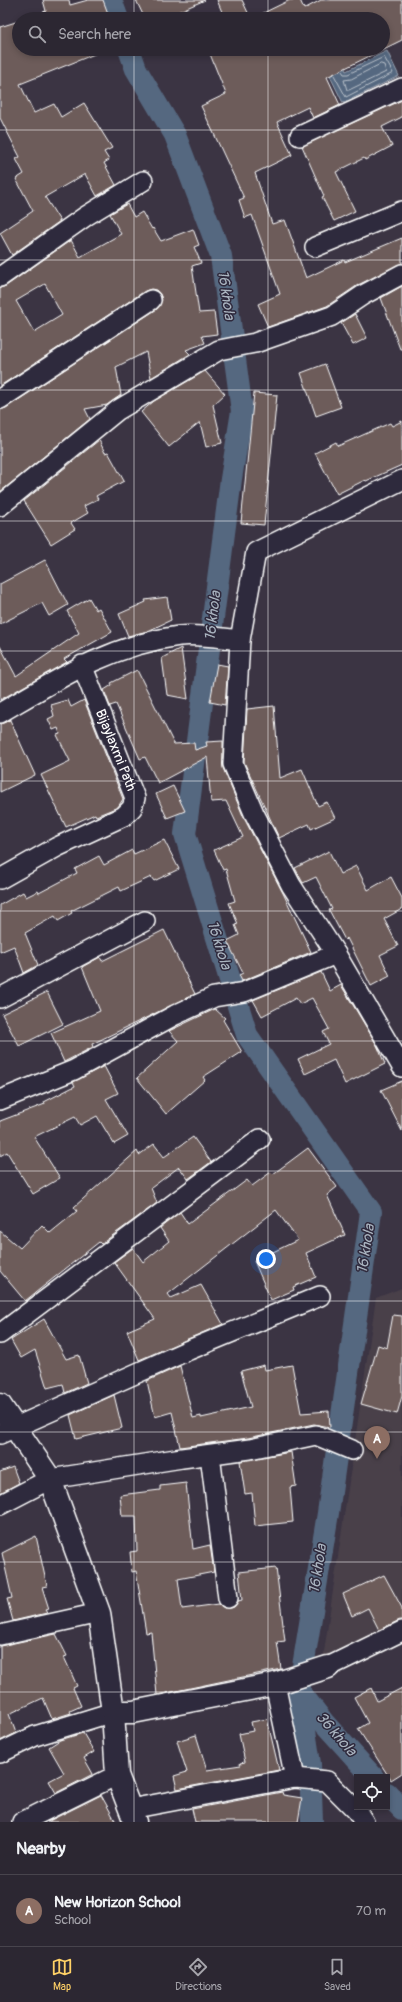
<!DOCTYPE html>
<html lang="en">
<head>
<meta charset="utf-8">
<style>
	body { margin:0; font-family:Pangolin,sans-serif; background:#342f3a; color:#f1f3f6 }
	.controls { position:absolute; right:12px; bottom:12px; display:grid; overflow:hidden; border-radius:0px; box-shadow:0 2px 6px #0003 }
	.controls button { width:36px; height:36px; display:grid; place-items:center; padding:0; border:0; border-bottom:1px solid #48444d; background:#2c2732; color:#f1f3f6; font:20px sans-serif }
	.you { position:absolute; left:266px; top:1259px; width:14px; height:14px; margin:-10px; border:3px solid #fff; border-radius:50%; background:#1a73e8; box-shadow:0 0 0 6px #1a73e833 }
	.badge { display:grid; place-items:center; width:26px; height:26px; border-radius:50%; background:#ffd166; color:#fff; font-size:13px; font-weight:700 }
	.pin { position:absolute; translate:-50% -33px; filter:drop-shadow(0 1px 2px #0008) }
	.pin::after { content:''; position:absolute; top:21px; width:14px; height:12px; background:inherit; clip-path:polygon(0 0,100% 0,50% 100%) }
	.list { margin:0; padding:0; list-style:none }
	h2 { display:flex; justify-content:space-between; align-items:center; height:52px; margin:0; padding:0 16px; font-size:17px }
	h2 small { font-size:13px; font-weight:400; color:#a6a5ac }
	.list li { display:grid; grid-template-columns:26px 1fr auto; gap:12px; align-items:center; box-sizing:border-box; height:72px; padding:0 16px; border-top:1px solid #48444d }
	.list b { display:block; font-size:15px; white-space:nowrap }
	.list p { margin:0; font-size:13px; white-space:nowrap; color:#a6a5ac }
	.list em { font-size:13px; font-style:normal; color:#a6a5ac }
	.icon { flex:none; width:22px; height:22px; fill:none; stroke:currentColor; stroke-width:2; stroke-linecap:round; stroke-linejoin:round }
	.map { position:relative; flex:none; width:402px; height:1822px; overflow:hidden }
	.search { position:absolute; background:#2c2732; box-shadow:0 2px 6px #0003; left:12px; right:12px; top:12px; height:44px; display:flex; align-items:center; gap:10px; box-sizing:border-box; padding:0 14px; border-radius:22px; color:#a6a5ac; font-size:15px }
	.sheet { height:124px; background:#2c2732 }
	nav { display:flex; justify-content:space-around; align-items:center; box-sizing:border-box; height:56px; border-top:1px solid #48444d; background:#2c2732; font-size:11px; color:#a6a5ac }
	nav a { display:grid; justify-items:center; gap:2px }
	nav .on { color:#ffd166 }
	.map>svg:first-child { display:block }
	.built { fill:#4a404a }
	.water { fill:#556880; stroke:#99a4b3 }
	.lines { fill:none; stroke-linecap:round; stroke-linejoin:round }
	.shore { stroke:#bbc3cc; stroke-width:1 }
	.canal { stroke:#556880; stroke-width:22 }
	.building { fill:#6d5b5a; stroke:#fff; fill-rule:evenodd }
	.street-casing { stroke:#fff; stroke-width:22 }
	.secondary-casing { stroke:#fff; stroke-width:25 }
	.street { stroke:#2f2a3d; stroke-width:19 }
	.secondary { stroke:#2f2a3d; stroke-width:22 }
	.grid { fill:none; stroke:#fff; stroke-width:1; stroke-opacity:0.55 }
	.labels { text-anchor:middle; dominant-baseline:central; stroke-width:3; stroke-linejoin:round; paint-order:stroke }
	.street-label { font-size:14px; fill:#fff; stroke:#2f2a3d }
	.water-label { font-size:15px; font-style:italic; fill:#aab4c0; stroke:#2f2a3d }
</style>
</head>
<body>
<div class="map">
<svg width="402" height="1822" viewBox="0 0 402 1822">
	<rect width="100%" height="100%" fill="#3b3443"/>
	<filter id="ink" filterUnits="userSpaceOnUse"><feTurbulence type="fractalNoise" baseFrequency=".025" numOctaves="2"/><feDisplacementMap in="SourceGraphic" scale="8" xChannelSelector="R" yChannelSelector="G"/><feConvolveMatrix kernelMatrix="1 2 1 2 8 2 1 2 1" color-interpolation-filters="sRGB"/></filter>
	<g filter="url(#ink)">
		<!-- built -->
		<polygon class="built" points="402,1288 402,1621 323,1659 376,1298"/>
		<!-- water -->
		<polygon class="water" points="387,51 399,76 343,103 326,68 341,61 346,71"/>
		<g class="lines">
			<!-- shore -->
			<g class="shore">
				<polygon points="381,64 384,65 386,72 349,90 347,90 344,80 351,79"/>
				<polyline points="334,75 346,97 393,73 384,57 348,74 344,74 342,71"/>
			</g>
			<!-- canal -->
			<g class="canal">
				<polyline points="111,0 118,19"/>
				<polyline points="129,49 136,69 175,135 221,256 242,411 231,479 185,834 247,1035 371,1212 328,1513 299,1691 310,1764 312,1822"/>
				<polyline points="300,1692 325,1724 373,1777"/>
				<polyline points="387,1793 402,1809"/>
			</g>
		</g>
		<!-- building -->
		<g class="building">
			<polygon points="43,0 69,0 70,5 88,0 103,0 110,19 24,19 46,11"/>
			<polygon points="136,0 205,0 175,13 178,19 145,19"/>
			<polygon points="217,0 242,0 251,19 225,19"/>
			<polygon points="290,0 300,0 304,9 321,0 402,0 402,40 327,77 340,105 313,118 308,107 277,122 292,155 255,173 272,224 285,220 306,278 344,260 345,262 402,238 402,263 358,285 327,306 268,327 258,304 280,294 252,215 245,218 239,200 244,198 201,106 226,94 208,49 383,49 383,19 251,19"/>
			<polygon points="19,21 19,49 107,49 20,84 34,113 54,104 61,117 84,103 112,148 104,152 109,160 104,163 116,185 97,196 85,174 45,197 60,221 12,255 0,233 33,211 16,179 24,174 16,159 20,157 0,118 0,27"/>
			<polygon points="402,100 402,117 382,127 392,146 365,160 364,158 336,172 355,211 334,221 322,197 324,196 302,146"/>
			<path d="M127,204L134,217L142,212L152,229L153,228L161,241L193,229L199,245L194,247L201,263L192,266L199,313L214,312L217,334L202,336L205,343L186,350L190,354L151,378L146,352L116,367L121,395L107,405L85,409L90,419L0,492V410L6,408L157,309L162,300L160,294L156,290L151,289L145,291L0,386V288L6,286L71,240L80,257L121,234L110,214ZM45,284L62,315L34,332L16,301Z"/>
			<polygon points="402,286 402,349 400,349 381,298"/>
			<polygon points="355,314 367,338 353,345 341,323"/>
			<polygon points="325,364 341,407 316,416 301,373"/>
			<polygon points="205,371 225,394 213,405 222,443 206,447 200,422 169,447 141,412 154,401"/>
			<polygon points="254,393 277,395 264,525 241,523"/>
			<polygon points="402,421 402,465 366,481 365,480 337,494 315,453 336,442 338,446 390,423 392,426"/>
			<polygon points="99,440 105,453 108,452 124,481 96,496 98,499 84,506 88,513 71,523 75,529 51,544 24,501"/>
			<polygon points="45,560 68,605 49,616 42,603 0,624 0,584"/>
			<polygon points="167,597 171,620 148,631 128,636 119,614 146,602 145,600"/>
			<polygon points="89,598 96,610 99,608 112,632 64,659 67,662 0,700 0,646 16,676 79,633 67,611"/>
			<polygon points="181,648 188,699 167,695 162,658"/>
			<polygon points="217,664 228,666 225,705 210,702"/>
			<polygon points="137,670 174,744 194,743 195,750 207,746 206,742 223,741 223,768 244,818 283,893 311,952 242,981 239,975 243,973 227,941 239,935 235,925 238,924 229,903 235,901 226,869 223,870 214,850 243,837 226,801 211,802 207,757 158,783 145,757 140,759 116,704 110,706 104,690 112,685 111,683"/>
			<polygon points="68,700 71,707 84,700 123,799 118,807 96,816 95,814 66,827 41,775 70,761 57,735 60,734 58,728 53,730 48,719 54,716 51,705"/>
			<polygon points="274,706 280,778 302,769 318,806 327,802 335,818 311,829 309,824 279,838 244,762 247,709"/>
			<polygon points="10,720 35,775 0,792 0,724"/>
			<polygon points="173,786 185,811 167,818 156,794"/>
			<polygon points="164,840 179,869 154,881 151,877 121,891 119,887 71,911 72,913 58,921 55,916 25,933 38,965 24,973 14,946 0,952 0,905 23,892 26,897 38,891 39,893 77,873 75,869 99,856 104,865 132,850 134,854"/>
			<polygon points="329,851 340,874 356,866 368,890 391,877 402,898 402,909 384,919 398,946 380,955 390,976 371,986 347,938 345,940 329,910 332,909 316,877 303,883 295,868"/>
			<polygon points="164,930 195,994 92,1044 93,1047 64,1062 51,1033 100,1011 82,967 100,957 102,961"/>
			<polygon points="321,972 330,991 341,985 377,1045 385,1064 345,1084 334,1060 305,1074 298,1059 329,1044 323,1032 329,1029 312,998 300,1004 296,998 262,1016 253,1000"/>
			<polygon points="47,992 63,1024 19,1046 2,1014"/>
			<polygon points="215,1009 225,1018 223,1020 242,1052 203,1077 205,1080 166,1114 137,1078 178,1041 169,1031"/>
			<polygon points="104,1066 118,1093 106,1099 128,1136 114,1144 97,1116 80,1125 75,1117 34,1137 60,1178 33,1194 7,1152 0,1156 0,1121 45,1104 44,1102 75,1086 73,1082"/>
			<polygon points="402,1081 402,1131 381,1090"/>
			<polygon points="193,1137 211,1162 188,1179 179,1167 151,1188 157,1203 101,1244 99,1242 25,1301 0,1271 0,1231 20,1248 42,1225 50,1233 77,1211 74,1207 137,1151 139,1155 154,1144 164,1157"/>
			<polygon points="308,1148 337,1187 327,1195 345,1235 306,1253 316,1277 293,1287 294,1290 271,1300 254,1261 298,1240 276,1210 168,1294 171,1298 201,1285 223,1324 139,1360 127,1331 155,1319 114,1262 133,1248 143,1262 169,1241 160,1228 180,1212 188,1224 247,1180 252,1186 271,1172 273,1174"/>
			<polygon points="393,1315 402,1316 402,1396 397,1414 361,1404 378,1345 387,1348"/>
			<polygon points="44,1319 66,1359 79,1355 87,1383 65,1393 63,1384 47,1388 35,1350 21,1358 11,1340"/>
			<polygon points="264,1365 265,1370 292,1365 301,1413 329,1411 330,1427 314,1424 248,1438 180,1447 172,1412 155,1417 147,1381 180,1366 193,1418 201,1416 201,1418 251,1407 241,1371"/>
			<polygon points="114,1395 122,1428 76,1439 70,1415"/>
			<polygon points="291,1452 296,1486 290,1487 293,1522 255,1526 252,1493 245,1494 240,1461"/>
			<polygon points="13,1467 19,1483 0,1493 0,1472"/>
			<polygon points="186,1483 193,1549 210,1545 214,1572 178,1579 182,1609 219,1604 224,1608 234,1607 238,1601 242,1600 239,1572 276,1568 285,1641 277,1642 281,1669 157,1695 151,1632 146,1633 136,1571 132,1572 130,1552 137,1551 136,1516 122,1516 120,1495 160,1490 160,1486"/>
			<polygon points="36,1536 47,1586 42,1587 49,1609 45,1610 47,1613 13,1621 7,1599 12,1598 2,1553"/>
			<polygon points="384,1575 402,1608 402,1619 379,1630 368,1608 352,1616 343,1594"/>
			<polygon points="56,1634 67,1656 64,1657 77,1686 73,1688 81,1706 70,1711 71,1713 52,1719 43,1698 9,1714 16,1733 0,1741 0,1646"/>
			<polygon points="371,1688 377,1701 402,1688 402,1773 391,1780 358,1729 368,1723 354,1697"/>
			<polygon points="267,1719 279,1770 177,1789 174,1776 187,1772 177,1741 196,1735 207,1770 241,1765 240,1763 245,1762 239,1734 253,1731 251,1722"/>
			<polygon points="83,1733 94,1752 84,1758 93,1774 56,1793 49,1781 64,1773 49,1747 60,1740"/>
			<polygon points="282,1792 283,1795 302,1798 298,1822 195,1822 192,1809"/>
			<polygon points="101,1795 116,1822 47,1822"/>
		</g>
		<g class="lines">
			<!-- street casing -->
			<g class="street-casing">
				<g id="street">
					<polyline points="300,136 402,88"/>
					<polyline points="315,247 402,211"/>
					<polyline points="0,277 86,216 143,181"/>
					<polyline points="0,399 151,300"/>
					<polyline points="0,506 118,410 219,350 255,343 332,316 363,295 402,274"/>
					<polyline points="240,640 256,552 402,480"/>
					<path d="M0,713C58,679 110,645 179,636C198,634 221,638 240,640L233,764L254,813L291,885L336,954L402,1067"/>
					<polyline points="0,879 57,847 124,816 132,808 135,798 82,665"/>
					<polyline points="0,998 145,921"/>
					<polyline points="0,1100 74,1070 175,1015 214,997 244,992 336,954"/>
					<polyline points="0,1334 260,1139"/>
					<polyline points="0,1434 189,1350 320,1296"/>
					<polyline points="210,1455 228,1598"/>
					<polyline points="0,1505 50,1479 182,1458 250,1449 316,1435 352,1450"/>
					<polyline points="0,1635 99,1613"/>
					<polyline points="328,1667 402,1631"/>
					<polyline points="275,1684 295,1778"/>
					<polyline points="0,1753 35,1736 113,1712"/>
					<polyline points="130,1809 295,1778 327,1781 356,1810 364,1822"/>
					<polyline points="22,1822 117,1775"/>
				</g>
			</g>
			<!-- secondary casing -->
			<g class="secondary-casing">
				<g id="secondary">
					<polyline points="0,1405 50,1479 99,1613 113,1712 117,1775 135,1822"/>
					<polyline points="113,1712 133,1712 275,1684 328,1667"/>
				</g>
			</g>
			<!-- street -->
			<use href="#street" class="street"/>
			<!-- secondary -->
			<use href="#secondary" class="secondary"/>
		</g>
	</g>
	<!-- grid -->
	<path class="grid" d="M134,0V19M268,0V19M134,49V1822M268,49V1822M0,130H402M0,260H402M0,390H402M0,521H402M0,651H402M0,781H402M0,911H402M0,1041H402M0,1171H402M0,1301H402M0,1432H402M0,1562H402M0,1692H402"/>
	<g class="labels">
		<!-- street labels -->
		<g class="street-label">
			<text transform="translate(116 750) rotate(68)">Bijaylaxmi Path</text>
		</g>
		<!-- water labels -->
		<g class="water-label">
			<text transform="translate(226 295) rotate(82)">16 khola</text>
			<text transform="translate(213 616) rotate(-83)">16 khola</text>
			<text transform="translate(219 945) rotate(73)">16 khola</text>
			<text transform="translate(366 1249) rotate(-81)">16 khola</text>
			<text transform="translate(318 1569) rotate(-81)">16 khola</text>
			<text transform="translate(336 1734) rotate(49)">36 khola</text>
		</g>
	</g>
</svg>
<div class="controls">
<button><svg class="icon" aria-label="locate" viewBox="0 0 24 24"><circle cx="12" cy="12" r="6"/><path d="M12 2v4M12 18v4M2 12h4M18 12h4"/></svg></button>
</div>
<div class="you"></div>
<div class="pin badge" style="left:377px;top:1459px;background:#8d6e63">A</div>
<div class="search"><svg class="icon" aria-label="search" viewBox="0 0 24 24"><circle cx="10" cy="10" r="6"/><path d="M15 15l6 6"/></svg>Search here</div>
</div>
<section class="sheet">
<h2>Nearby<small></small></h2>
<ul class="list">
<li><span class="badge" style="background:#8d6e63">A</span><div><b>New Horizon School</b><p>School</p></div><em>70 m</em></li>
</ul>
</section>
<nav>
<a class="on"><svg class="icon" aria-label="map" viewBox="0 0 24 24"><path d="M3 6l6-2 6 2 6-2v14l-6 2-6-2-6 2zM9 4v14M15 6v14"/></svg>Map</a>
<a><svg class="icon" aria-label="directions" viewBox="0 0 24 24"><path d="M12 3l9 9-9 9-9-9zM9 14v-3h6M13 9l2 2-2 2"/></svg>Directions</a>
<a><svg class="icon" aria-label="saved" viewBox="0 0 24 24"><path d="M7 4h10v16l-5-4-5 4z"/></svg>Saved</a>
</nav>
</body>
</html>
